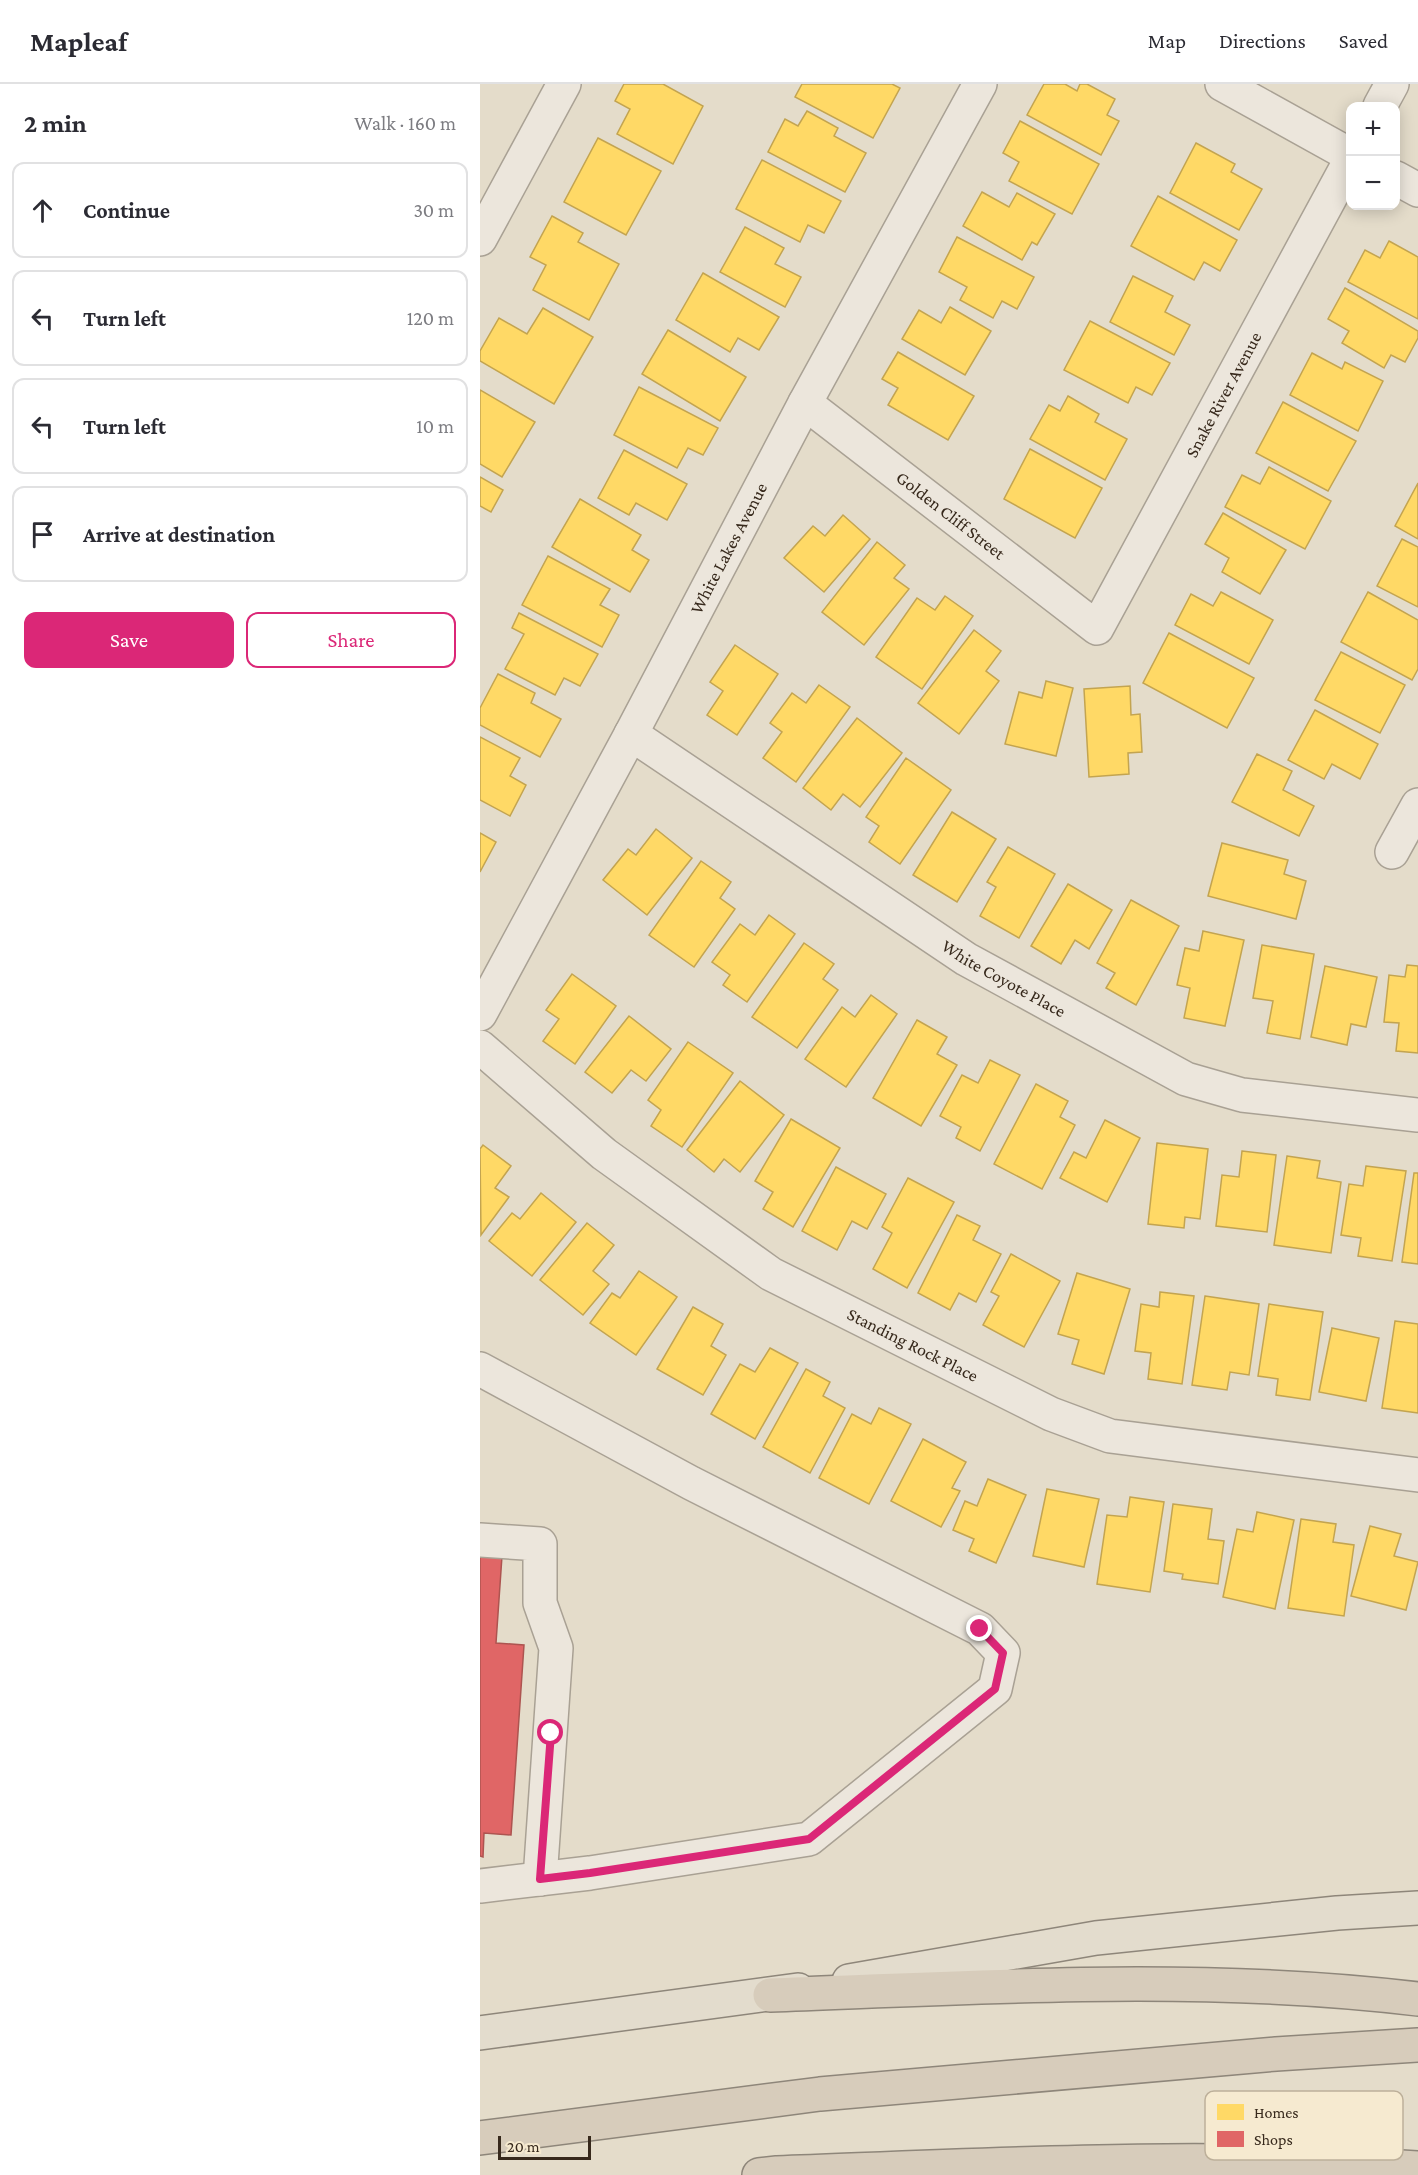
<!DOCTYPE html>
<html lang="en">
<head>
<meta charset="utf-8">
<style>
	body { margin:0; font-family:"Crimson Pro",serif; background:#f7f7f7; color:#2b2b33 }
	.controls { position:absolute; right:18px; top:18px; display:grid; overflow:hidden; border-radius:12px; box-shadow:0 3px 15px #0003 }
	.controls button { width:54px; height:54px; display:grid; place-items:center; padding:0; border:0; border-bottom:2px solid #e1e1e2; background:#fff; color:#2b2b33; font:30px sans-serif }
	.scale { position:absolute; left:18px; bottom:15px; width:93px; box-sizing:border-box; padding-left:6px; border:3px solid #37291c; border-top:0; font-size:16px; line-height:21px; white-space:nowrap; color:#37291c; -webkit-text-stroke:4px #f6ead0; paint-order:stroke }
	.stop { position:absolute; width:18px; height:18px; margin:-14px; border:4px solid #db2777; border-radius:50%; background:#fff }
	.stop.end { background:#db2777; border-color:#fff; box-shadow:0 2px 6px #0008 }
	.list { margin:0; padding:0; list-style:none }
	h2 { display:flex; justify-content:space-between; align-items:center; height:78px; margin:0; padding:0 24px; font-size:26px }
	h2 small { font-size:20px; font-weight:400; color:#7c7c81 }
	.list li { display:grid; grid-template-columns:39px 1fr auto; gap:18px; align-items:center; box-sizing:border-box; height:96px; margin:0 12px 12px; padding:0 12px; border:2px solid #e1e1e2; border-radius:12px }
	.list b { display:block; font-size:22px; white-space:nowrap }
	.list em { font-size:20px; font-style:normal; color:#7c7c81 }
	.actions { display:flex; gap:12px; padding:18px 24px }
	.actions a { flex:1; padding:14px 0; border:2px solid #db2777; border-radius:12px; text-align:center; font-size:21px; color:#db2777 }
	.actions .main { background:#db2777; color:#fff }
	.icon { flex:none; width:33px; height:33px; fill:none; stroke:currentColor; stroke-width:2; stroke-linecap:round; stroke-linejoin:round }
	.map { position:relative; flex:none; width:938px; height:2091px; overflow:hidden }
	header { display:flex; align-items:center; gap:36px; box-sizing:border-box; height:84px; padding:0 30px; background:#fff; border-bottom:2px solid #e1e1e2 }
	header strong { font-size:28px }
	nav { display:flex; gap:33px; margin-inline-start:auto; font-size:21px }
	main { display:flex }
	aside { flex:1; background:#fff }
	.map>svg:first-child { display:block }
	.homes { fill:#ffd966; stroke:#c3a450; stroke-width:1.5 }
	.shops { fill:#e06666; stroke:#ad5450; stroke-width:1.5 }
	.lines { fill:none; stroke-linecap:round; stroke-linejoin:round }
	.minor-casing { stroke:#a9a194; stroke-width:36 }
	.major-casing { stroke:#8e867a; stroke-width:36 }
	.highway-casing { stroke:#8e867a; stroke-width:36 }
	.minor { stroke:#ece6dc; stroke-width:33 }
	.major { stroke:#e3dccd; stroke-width:33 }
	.highway { stroke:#d7ccbb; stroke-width:33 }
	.route { stroke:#db2777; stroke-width:8 }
	.labels { text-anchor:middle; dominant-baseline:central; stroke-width:6; stroke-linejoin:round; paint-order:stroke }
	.street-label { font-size:18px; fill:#37291c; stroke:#f6ead0 }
	.key { fill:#f6ead0; stroke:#bdb09a; stroke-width:1.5 }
	.key-label { font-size:16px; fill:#37291c }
</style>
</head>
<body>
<header>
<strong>Mapleaf</strong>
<nav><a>Map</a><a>Directions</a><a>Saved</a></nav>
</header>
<main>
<aside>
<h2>2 min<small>Walk · 160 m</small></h2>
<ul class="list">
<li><svg class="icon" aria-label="ahead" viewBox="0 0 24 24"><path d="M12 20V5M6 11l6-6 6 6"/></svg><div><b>Continue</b></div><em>30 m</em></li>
<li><svg class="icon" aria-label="left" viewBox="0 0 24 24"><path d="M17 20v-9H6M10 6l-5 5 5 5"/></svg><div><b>Turn left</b></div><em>120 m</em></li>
<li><svg class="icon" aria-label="left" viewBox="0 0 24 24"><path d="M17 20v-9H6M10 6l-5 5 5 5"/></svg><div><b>Turn left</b></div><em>10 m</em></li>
<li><svg class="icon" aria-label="arrive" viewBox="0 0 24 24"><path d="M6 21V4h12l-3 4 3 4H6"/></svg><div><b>Arrive at destination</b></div></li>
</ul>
<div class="actions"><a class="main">Save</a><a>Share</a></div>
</aside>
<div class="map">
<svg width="938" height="2091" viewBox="0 0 938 2091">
	<rect width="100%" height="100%" fill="#e4dcca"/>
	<!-- homes -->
	<g class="homes">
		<polygon points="144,0 183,0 223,22 193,80 137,50 150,25 135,17"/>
		<polygon points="322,0 412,0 420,4 393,54 315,13"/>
		<polygon points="564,0 585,0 597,7 600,0 607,0 635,15 627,31 639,37 621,71 547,31"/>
		<polygon points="327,27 358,44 354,52 386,69 365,108 288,68 305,35 318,42"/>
		<polygon points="540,37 619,80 592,130 529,97 539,78 523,69"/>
		<polygon points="118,54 181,87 146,151 84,118"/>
		<polygon points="716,59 755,80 751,88 782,105 759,146 690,109"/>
		<polygon points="282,76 361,117 344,149 328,141 320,158 256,125"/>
		<polygon points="502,108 529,123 537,109 575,130 557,161 552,158 542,176 483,142"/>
		<polygon points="678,112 757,156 740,187 724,178 714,196 651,162"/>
		<polygon points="72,132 103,149 98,158 139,180 109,236 53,206 66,181 50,173"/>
		<polygon points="265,143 304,164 295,180 321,193 305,223 240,188"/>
		<polygon points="477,153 554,193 537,225 522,217 513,234 480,216 487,203 459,188"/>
		<polygon points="909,157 938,173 938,235 868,198 885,166 900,174"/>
		<polygon points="223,189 299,233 279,266 258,254 250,268 196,236"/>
		<polygon points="653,192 693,212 685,228 710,241 694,271 630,238"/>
		<polygon points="865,204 938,247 938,254 925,278 911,271 904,284 862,259 869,247 848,235"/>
		<polygon points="470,223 511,247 485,291 422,255 439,226 461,239"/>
		<polygon points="63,224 113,253 74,320 0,277 0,267 19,234 47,250"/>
		<polygon points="610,237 690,279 672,311 656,303 648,319 584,286"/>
		<polygon points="188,246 266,293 240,337 162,290"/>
		<polygon points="418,268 494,312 468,356 408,321 418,304 402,295"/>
		<polygon points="832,269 862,285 865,278 903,297 878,347 810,311"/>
		<polygon points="159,303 238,344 223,371 208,364 197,384 134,351"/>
		<polygon points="0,306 55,338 22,393 0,380"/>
		<polygon points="588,312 619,330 615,338 647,355 625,396 550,355 569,321 580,327"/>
		<polygon points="803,318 876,357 848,407 776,369"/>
		<polygon points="550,365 622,404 595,454 524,415"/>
		<polygon points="144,366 207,400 187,436 156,419 149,431 118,414"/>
		<polygon points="789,383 851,417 825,465 745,423 762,391 780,400"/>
		<polygon points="0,393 23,406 11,428 0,422"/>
		<polygon points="938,399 938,455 915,442"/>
		<polygon points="100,415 161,451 152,466 169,476 150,508 72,463"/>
		<polygon points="743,429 806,466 780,510 742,488 749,474 725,460"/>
		<polygon points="363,431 390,455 344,508 304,474 333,442 345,452"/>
		<polygon points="922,455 938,463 938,523 897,502"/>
		<polygon points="397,458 425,481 414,494 429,505 384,561 342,528"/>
		<polygon points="68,472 130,505 120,521 139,531 122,563 42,521"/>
		<polygon points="741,508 793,536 769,580 695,541 711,510 733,522"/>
		<polygon points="888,508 938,536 938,585 932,596 861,558"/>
		<polygon points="465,512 493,532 442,605 396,573 437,514 455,526"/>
		<polygon points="39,529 118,570 100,602 84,594 75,611 25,585 44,550 32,544"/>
		<polygon points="494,546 521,567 506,587 519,597 479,650 438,619"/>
		<polygon points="689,549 774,594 747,644 663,599"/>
		<polygon points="255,561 298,590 257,651 227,631 243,607 230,598"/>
		<polygon points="861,568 925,601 900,649 835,616"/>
		<polygon points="18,590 55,609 51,619 81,635 60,673 0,641 0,624"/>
		<polygon points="566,597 593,604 576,672 525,660 539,608 562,614"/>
		<polygon points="339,601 370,623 316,698 283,674 302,648 290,639 312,609 326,619"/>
		<polygon points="650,602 651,631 660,630 662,668 648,669 649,690 609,693 604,605"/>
		<polygon points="835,626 898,660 880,695 852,680 844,695 808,676"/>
		<polygon points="377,634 422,669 380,723 363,710 351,726 323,704"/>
		<polygon points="0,653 40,674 30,692 46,701 30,732 0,716"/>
		<polygon points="777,670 812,687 803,706 834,722 819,752 752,718"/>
		<polygon points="426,674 471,706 420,780 389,758 399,742 386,733"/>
		<polygon points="472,728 516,755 477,818 433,791"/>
		<polygon points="176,745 212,774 167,831 123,796 148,765 156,771"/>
		<polygon points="0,749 16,758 0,788"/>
		<polygon points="742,759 808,776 804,790 826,797 816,835 728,812"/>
		<polygon points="528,763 575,790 539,854 500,832 516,803 507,798"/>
		<polygon points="221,777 251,798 240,814 255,825 214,883 169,851"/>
		<polygon points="588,800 632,826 609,865 595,856 581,880 551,862"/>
		<polygon points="651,816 699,842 656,921 626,904 635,889 617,879"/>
		<polygon points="289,831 315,850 267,918 243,901 250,891 232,878 260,840 275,851"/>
		<polygon points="723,847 764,856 745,942 704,934 710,904 697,901 705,864 719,867"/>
		<polygon points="324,859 354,880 343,895 358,906 317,964 272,933"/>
		<polygon points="782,861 834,870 820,955 787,949 793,917 773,914"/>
		<polygon points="927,881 938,882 938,969 916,967 919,939 904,938 909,891 925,893"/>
		<polygon points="845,882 897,893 886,943 871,940 867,961 831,953"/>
		<polygon points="92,890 136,922 95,980 63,957 79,935 66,926"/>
		<polygon points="391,911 417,930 366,1003 325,975 362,923 375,933"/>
		<polygon points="149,932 191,965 166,997 151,986 132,1009 105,988"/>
		<polygon points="437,936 467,953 457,970 477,981 441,1042 393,1014"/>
		<polygon points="208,958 253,989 202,1063 171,1042 181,1026 168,1016"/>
		<polygon points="510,976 540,991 500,1067 476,1054 481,1043 460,1032 482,991 498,999"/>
		<polygon points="260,997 304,1031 260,1088 244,1075 234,1088 207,1066"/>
		<polygon points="556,1000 588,1017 580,1033 595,1041 562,1105 514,1080"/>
		<polygon points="311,1035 360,1064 313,1143 283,1125 293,1108 275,1097"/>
		<polygon points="625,1036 660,1054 627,1118 580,1094 594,1068 606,1074"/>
		<polygon points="677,1059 728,1065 720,1135 705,1133 704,1144 668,1140"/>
		<polygon points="3,1061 31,1082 15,1104 29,1113 1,1151 0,1065"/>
		<polygon points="762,1067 796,1071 787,1148 736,1142 742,1091 759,1093"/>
		<polygon points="807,1072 840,1077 837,1094 861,1098 851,1169 794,1161"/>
		<polygon points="886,1082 926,1087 912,1177 878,1172 881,1154 861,1151 869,1100 883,1102"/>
		<polygon points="356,1083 406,1110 387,1145 372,1137 357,1166 322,1147"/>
		<polygon points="934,1089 938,1089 938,1180 922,1178"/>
		<polygon points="428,1094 474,1118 427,1204 393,1185 412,1149 402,1143"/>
		<polygon points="61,1109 96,1138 52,1192 9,1157 32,1129 40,1135"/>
		<polygon points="477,1131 500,1142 493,1156 521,1170 496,1218 479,1209 470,1226 438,1209"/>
		<polygon points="107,1139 134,1161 113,1187 129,1200 103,1231 60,1196"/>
		<polygon points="531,1170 580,1197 544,1263 503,1241 519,1212 511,1208"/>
		<polygon points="159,1187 197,1213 156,1271 110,1239 132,1209 140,1214"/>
		<polygon points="597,1189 650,1205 624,1290 592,1280 599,1256 578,1250"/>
		<polygon points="680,1208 714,1212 702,1300 668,1295 671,1269 655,1267 661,1220 679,1223"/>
		<polygon points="725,1212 779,1220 769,1291 750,1288 747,1306 712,1301"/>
		<polygon points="789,1220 843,1228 830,1316 796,1311 798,1295 778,1292"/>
		<polygon points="213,1223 243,1240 231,1262 246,1271 223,1311 177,1285"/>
		<polygon points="915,1237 938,1240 938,1329 902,1324"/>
		<polygon points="852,1244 899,1254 886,1317 839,1308"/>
		<polygon points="290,1264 318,1279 275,1355 231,1330 260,1280 275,1288"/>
		<polygon points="326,1285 350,1298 343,1312 365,1324 330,1389 283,1363"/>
		<polygon points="399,1324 431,1340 389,1420 339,1394 372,1330 391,1340"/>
		<polygon points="443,1355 486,1378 472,1404 480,1407 461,1443 411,1417"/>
		<polygon points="508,1395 546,1411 516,1479 489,1467 494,1455 473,1446 485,1417 497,1422"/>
		<polygon points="567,1405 619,1415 604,1483 553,1472"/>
		<polygon points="650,1413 684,1418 670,1508 617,1500 627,1431 647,1433"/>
		<polygon points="693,1420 732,1425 728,1455 744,1457 738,1500 702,1495 703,1490 684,1487"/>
		<polygon points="777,1428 814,1436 795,1525 743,1513 757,1445 773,1448"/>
		<polygon points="821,1435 856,1440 853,1458 874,1461 864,1532 808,1524"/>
		<polygon points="890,1442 921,1450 914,1472 938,1478 926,1526 871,1512"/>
	</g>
	<!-- shops -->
	<polygon class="shops" points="0,1470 22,1472 16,1559 44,1561 31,1751 4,1749 3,1773 0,1772"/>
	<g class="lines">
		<!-- minor casing -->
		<g class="minor-casing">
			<g id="minor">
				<polyline points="742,0 870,71"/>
				<polyline points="900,22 912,0"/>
				<polyline points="916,94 938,106"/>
				<polyline points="0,155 84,0"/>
				<path id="s1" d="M325,319L617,544L870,77"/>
				<path id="s2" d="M151,650L486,875L706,995L762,1011L938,1031"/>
				<polyline points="912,768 938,721"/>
				<path id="s3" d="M0,930L151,650L325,319L500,0"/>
				<path id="s4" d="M0,963L124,1070L291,1190L571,1330L630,1352L938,1391"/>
				<polyline points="0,1285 211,1399 500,1545 523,1569 515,1605 329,1755 110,1789 0,1802"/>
				<polyline points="0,1456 60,1460 60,1519 76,1564 60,1795"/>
			</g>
		</g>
		<!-- major casing -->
		<g class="major-casing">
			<g id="major">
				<polyline points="369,1897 616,1854 857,1829 938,1824"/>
				<polyline points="0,1949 318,1906"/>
			</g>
		</g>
		<!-- highway casing -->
		<g class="highway-casing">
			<g id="highway">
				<path d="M290,1911C506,1903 723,1889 938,1915"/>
				<polyline points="0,2054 340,2010 796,1970 938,1961"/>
				<path d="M279,2091L297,2089C510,2081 725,2069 938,2084"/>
			</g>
		</g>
		<!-- minor -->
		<use href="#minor" class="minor"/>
		<!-- major -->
		<use href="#major" class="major"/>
		<!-- highway -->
		<use href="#highway" class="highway"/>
	</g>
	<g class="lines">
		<!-- route -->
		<polyline class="route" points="71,1649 60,1795 110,1789 329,1755 515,1605 523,1569 500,1545"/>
	</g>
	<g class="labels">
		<!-- street labels -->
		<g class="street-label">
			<text stroke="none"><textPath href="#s1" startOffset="634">Snake River Avenue</textPath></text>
			<text stroke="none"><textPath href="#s1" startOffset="184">Golden Cliff Street</textPath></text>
			<text stroke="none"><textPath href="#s3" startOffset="528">White Lakes Avenue</textPath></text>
			<text stroke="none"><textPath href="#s2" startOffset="446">White Coyote Place</textPath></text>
			<text stroke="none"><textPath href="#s4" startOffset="528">Standing Rock Place</textPath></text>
		</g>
	</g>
	<!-- legend -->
	<rect x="725" y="2007" width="198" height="69" rx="9" class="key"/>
	<rect x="737" y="2020" width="27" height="16" fill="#ffd966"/>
	<rect x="737" y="2047" width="27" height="16" fill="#e06666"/>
	<g class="key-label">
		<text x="774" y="2034">Homes</text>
		<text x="774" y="2061">Shops</text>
	</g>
</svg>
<div class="controls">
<button>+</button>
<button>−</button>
</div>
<div class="scale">20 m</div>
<div class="stop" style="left:71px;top:1649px"></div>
<div class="stop end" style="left:500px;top:1545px"></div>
</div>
</main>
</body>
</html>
